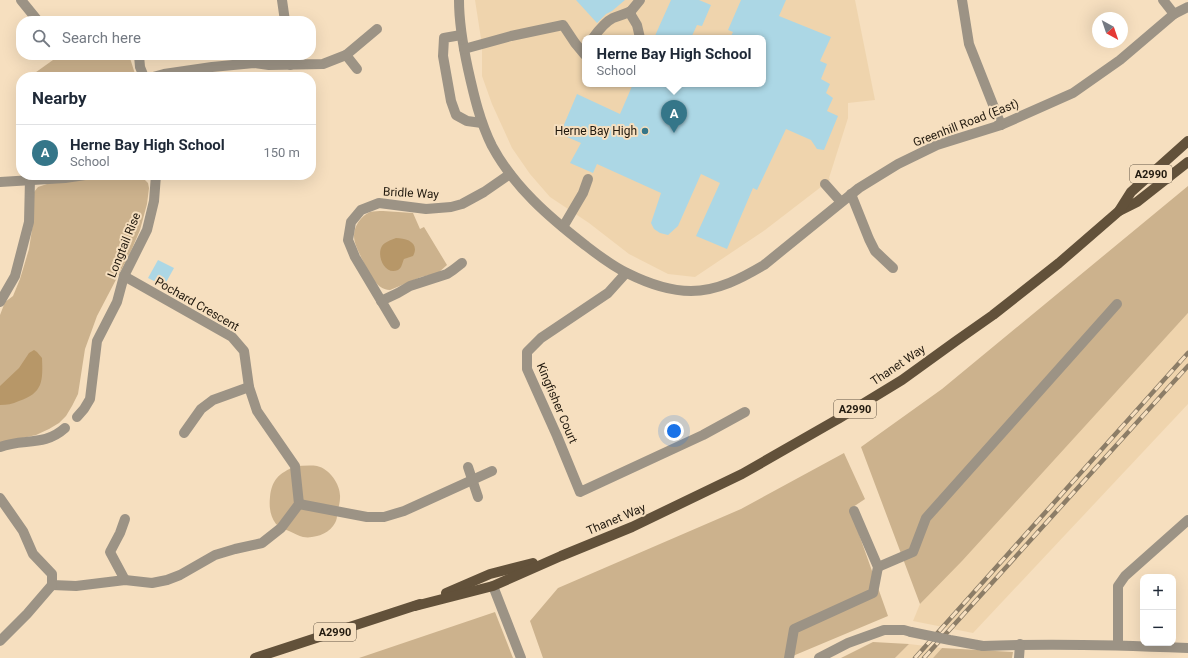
<!DOCTYPE html>
<html lang="en">
<head>
<meta charset="utf-8">
<style>
	body { margin:0; font-family:Roboto,sans-serif; background:#f6f6f7; color:#1f2937 }
	.controls { position:absolute; right:12px; bottom:12px; display:grid; overflow:hidden; border-radius:8px; box-shadow:0 4px 16px #0002 }
	.controls button { width:36px; height:36px; display:grid; place-items:center; padding:0; border:0; border-bottom:1px solid #e0e1e3; background:#fff; color:#1f2937; font:20px sans-serif }
	.compass { position:absolute; left:1092px; top:12px; width:36px; height:36px; border-radius:50%; background:#fff; box-shadow:0 4px 16px #0002; rotate:140deg }
	.you { position:absolute; left:674px; top:431px; width:14px; height:14px; margin:-10px; border:3px solid #fff; border-radius:50%; background:#1a73e8; box-shadow:0 0 0 6px #1a73e833 }
	.badge { display:grid; place-items:center; width:26px; height:26px; border-radius:50%; background:#357689; color:#fff; font-size:13px; font-weight:700 }
	.pin { position:absolute; translate:-50% -33px; filter:drop-shadow(0 1px 2px #0008) }
	.pin::after { content:''; position:absolute; top:21px; width:14px; height:12px; background:inherit; clip-path:polygon(0 0,100% 0,50% 100%) }
	.popup { position:absolute; left:582px; top:35px; width:184px; height:52px; box-sizing:border-box; display:grid; place-content:center; border-radius:8px; background:#fff; filter:drop-shadow(0 1px 3px #0005); font-size:13px; white-space:nowrap; color:#747a83 }
	.popup b { font-size:15px; color:#1f2937 }
	.popup::after { content:''; position:absolute; left:50%; top:100%; margin-left:-8px; border:8px solid transparent; border-top-color:#fff }
	.list { margin:0; padding:0; list-style:none }
	h2 { display:flex; justify-content:space-between; align-items:center; height:52px; margin:0; padding:0 16px; font-size:17px }
	h2 small { font-size:13px; font-weight:400; color:#747a83 }
	.list li { display:grid; grid-template-columns:26px 1fr auto; gap:12px; align-items:center; box-sizing:border-box; height:56px; padding:0 16px; border-top:1px solid #e0e1e3 }
	.list b { display:block; font-size:15px; white-space:nowrap }
	.list p { margin:0; font-size:13px; white-space:nowrap; color:#747a83 }
	.list em { font-size:13px; font-style:normal; color:#747a83 }
	.icon { flex:none; width:22px; height:22px; fill:none; stroke:currentColor; stroke-width:2; stroke-linecap:round; stroke-linejoin:round }
	.map { position:relative; flex:none; width:1188px; height:658px; overflow:hidden }
	.search { position:absolute; background:#fff; box-shadow:0 4px 16px #0002; left:16px; top:16px; width:300px; height:44px; display:flex; align-items:center; gap:10px; box-sizing:border-box; padding:0 14px; border-radius:16px; color:#747a83; font-size:15px }
	.panel { position:absolute; background:#fff; box-shadow:0 4px 16px #0002; left:16px; top:72px; width:300px; height:108px; border-radius:16px }
	.map>svg:first-child { display:block }
	.built { fill:#efd4ad; fill-rule:evenodd }
	.green { fill:#ccb28d }
	.water { fill:#b79768 }
	.building { fill:#acd7e5 }
	.lines { fill:none; stroke-linecap:round; stroke-linejoin:round }
	.minor { stroke:#9c9385; stroke-width:10 }
	.major { stroke:#62513a; stroke-width:10 }
	.rail-casing { stroke:#8c7d67; stroke-width:4.5 }
	.rail { stroke:#f6dfbf; stroke-width:3; stroke-dasharray:9; stroke-linecap:butt }
	.minor-bridge { stroke:#9c9385; stroke-width:10 }
	.poi-dot { fill:#357689; stroke:#f6dfbf; stroke-width:1.5 }
	.labels { text-anchor:middle; dominant-baseline:central; stroke-width:4; stroke-linejoin:round; paint-order:stroke }
	.shield { fill:#f6dfbf; stroke:#625544; stroke-width:1 }
	.shield-label { font-size:11px; font-weight:bold; fill:#221a0f }
	.street-label { font-size:12px; fill:#221a0f; stroke:#f6dfbf }
	.poi-label { font-size:12px; fill:#221a0f; stroke:#f6dfbf; text-anchor:end }
</style>
</head>
<body>
<div class="map">
<svg width="1188" height="658" viewBox="0 0 1188 658">
	<rect width="100%" height="100%" fill="#f6dfbf"/>
	<!-- built -->
	<g class="built">
		<path d="M475,0H855L875,100L848,103V118L829,178L830,180L765,230L695,277L668,274L629,254L589,223L550,197L530,174L512,148L492,104L482,76V45ZM585,38H763V84H585Z"/>
		<polygon points="1188,313 1188,404 973,633 913,621 920,604"/>
		<polygon points="909,644 942,648 933,658 895,658"/>
	</g>
	<!-- green -->
	<g class="green">
		<polygon points="60,55 129,55 136,77 33,77 32,75"/>
		<path d="M46,175H120C126,180 134,176 141,176L148,183L149,188L147,204L140,230L131,251L97,316L85,349L78,394L72,406L66,416L59,423L49,429L36,435L0,443V315L5,302L13,296L20,279L29,249L33,223L34,192L38,187L47,184Z"/>
		<polygon points="1188,186 1188,313 962,561 920,604 861,447 942,389"/>
		<path d="M383,211L413,213L420,229L424,227L447,265L438,273L421,277L390,290C375,290 367,269 361,257C358,250 354,243 354,236C354,226 361,216 370,212C374,211 379,211 383,211Z"/>
		<polygon points="844,453 865,499 850,509 888,616 788,658 543,658 530,621 558,588 741,509"/>
		<path d="M295,466C302,466 310,465 317,466C330,469 341,485 340,498C340,503 338,509 337,514C337,516 337,520 335,523C330,533 315,539 303,537C299,536 294,533 289,531C284,529 280,528 276,524C270,516 269,507 270,497C272,479 279,474 295,466Z"/>
		<polygon points="495,612 513,658 359,658"/>
		<polygon points="873,642 909,644 895,658 841,658"/>
		<polygon points="942,648 1013,652 1012,658 933,658"/>
	</g>
	<!-- water -->
	<g class="water">
		<path d="M396,238C407,238 420,243 413,256L404,259C402,263 402,268 398,270C385,276 376,256 382,246C385,242 391,240 396,238Z"/>
		<path d="M34,350L37,352L42,358C43,381 43,393 19,401C12,404 7,405 0,405V386L19,368L29,353Z"/>
	</g>
	<!-- building -->
	<g class="building">
		<polygon points="576,0 625,0 612,11 606,14 597,23"/>
		<polygon points="671,0 699,0 711,5 702,26 697,25 691,38 654,38"/>
		<polygon points="741,0 786,0 779,16 831,37 820,61 827,64 821,79 830,84 826,93 833,98 827,111 838,116 824,150 817,149 811,140 786,129 757,190 753,188 727,249 696,236 720,183 701,174 678,226 668,235 660,233 654,229 651,223 661,193 597,164 593,173 570,163 581,143 560,134 577,94 620,114 633,84 763,84 763,38 730,38 733,32 728,30"/>
		<polygon points="158,260 174,268 164,286 148,278"/>
	</g>
	<g class="lines">
		<!-- minor -->
		<g class="minor">
			<polyline points="21,0 38,21"/>
			<polyline points="282,0 285,21"/>
			<path d="M459,0C459,24 463,46 468,69C474,96 480,122 492,146C514,187 549,217 585,245C598,255 612,266 627,273C647,283 669,291 691,291C718,291 742,278 764,265L859,188L898,164L937,145L1001,125L1073,93L1120,60L1174,14L1188,7"/>
			<polyline points="640,0 631,11 631,15 637,25 640,38"/>
			<polyline points="962,0 969,44 1001,125"/>
			<polyline points="1163,0 1174,14"/>
			<polyline points="461,35 444,38 443,56 451,101 456,115 467,121 482,123"/>
			<path d="M593,38C598,31 605,22 613,18C619,16 625,14 631,11"/>
			<polyline points="464,49 511,36 563,25 575,43 585,55"/>
			<polyline points="139,55 140,67 144,77"/>
			<polyline points="289,55 290,65"/>
			<polyline points="346,55 357,69"/>
			<polyline points="153,77 164,74 212,67 254,63 269,65 323,64 346,55 377,29"/>
			<polyline points="0,182 65,178 85,175"/>
			<polyline points="825,184 841,202"/>
			<polyline points="851,194 869,239 875,251 893,268"/>
			<polyline points="563,227 583,193 588,179"/>
			<polyline points="626,273 608,293 541,338 527,352 527,369 557,436 580,492 703,435 745,412"/>
			<polyline points="381,301 398,293 410,286 447,274 453,270 462,263"/>
			<polyline points="0,302 15,276 29,222 30,179"/>
			<polyline points="395,324 355,257 348,240 351,222 361,210 379,203 426,209 451,207 462,204 484,192 510,174"/>
			<polyline points="77,417 84,409 90,399 97,341 117,302 124,276 147,230 154,201 156,175"/>
			<polyline points="184,433 201,409 213,400 249,387"/>
			<path d="M0,447C23,438 44,447 65,428"/>
			<polyline points="468,467 478,497"/>
			<polyline points="0,498 23,531 33,554 52,574 52,585 76,586 125,580 152,583 167,580 180,575 215,555 235,549 262,543 281,528 299,504 295,466 257,411 249,387 244,351 232,337 124,276"/>
			<polyline points="299,504 367,517 384,517 404,511 492,471"/>
			<polyline points="878,567 913,552 926,518 1117,304"/>
			<polyline points="125,580 110,552 120,533 125,519"/>
			<polyline points="493,586 521,658"/>
			<polyline points="0,641 27,614 52,585"/>
			<polyline points="1118,645 1118,586 1125,576 1188,520"/>
			<path d="M983,646C1051,643 1120,645 1188,648"/>
			<polyline points="789,658 794,629 873,593 878,567 854,511"/>
			<polyline points="819,658 848,643 884,630 904,630 911,632"/>
			<polyline points="1019,658 1020,644"/>
		</g>
		<!-- major -->
		<g class="major">
			<polyline points="1119,211 1137,202 1188,162"/>
			<polyline points="446,593 490,574 533,563"/>
			<polyline points="415,606 493,586 561,556 632,527 742,474 838,419 902,380 956,341 993,315 1059,263 1119,211 1131,192 1188,141"/>
			<polyline points="255,658 420,604"/>
		</g>
		<!-- rail casing -->
		<g class="rail-casing">
			<g id="rail">
				<polyline points="915,658 1188,353"/>
				<polyline points="924,658 1188,366"/>
			</g>
		</g>
		<!-- rail -->
		<use href="#rail" class="rail"/>
		<!-- minor-bridge -->
		<polyline class="minor-bridge" points="911,632 950,640 983,646"/>
	</g>
	<!-- markers -->
	<circle class="poi-dot" cx="645" cy="131" r="4"/>
	<g class="labels">
		<!-- shield labels -->
		<g class="shield">
			<rect x="1130" y="165" width="42" height="18" rx="3"/>
			<rect x="834" y="400" width="42" height="18" rx="3"/>
			<rect x="314" y="623" width="42" height="18" rx="3"/>
		</g>
		<g class="shield-label">
			<text x="1151" y="174">A2990</text>
			<text x="855" y="409">A2990</text>
			<text x="335" y="632">A2990</text>
		</g>
		<!-- street labels -->
		<g class="street-label">
			<text transform="translate(966 123) rotate(-21)">Greenhill Road (East)</text>
			<text transform="translate(411 193) rotate(3)">Bridle Way</text>
			<text transform="translate(124 245) rotate(-68)">Longtail Rise</text>
			<text transform="translate(197 304) rotate(30)">Pochard Crescent</text>
			<text transform="translate(898 365) rotate(-34)">Thanet Way</text>
			<text transform="translate(557 403) rotate(67)">Kingfisher Court</text>
			<text transform="translate(616 519) rotate(-23)">Thanet Way</text>
		</g>
		<!-- poi labels -->
		<g class="poi-label">
			<text x="637" y="131">Herne Bay High</text>
		</g>
	</g>
</svg>
<div class="controls">
<button>+</button>
<button>−</button>
</div>
<svg class="compass" viewBox="-18 -18 36 36"><path d="M0-13l5 13h-10z" fill="#e53935"/><path d="M0 13l5-13h-10z" fill="#747a83"/></svg>
<div class="you"></div>
<div class="pin badge" style="left:674px;top:133px">A</div>
<div class="popup"><b>Herne Bay High School</b>School</div>
<div class="search"><svg class="icon" aria-label="search" viewBox="0 0 24 24"><circle cx="10" cy="10" r="6"/><path d="M15 15l6 6"/></svg>Search here</div>
<section class="panel">
<h2>Nearby<small></small></h2>
<ul class="list">
<li><span class="badge">A</span><div><b>Herne Bay High School</b><p>School</p></div><em>150 m</em></li>
</ul>
</section>
</div>
</body>
</html>
